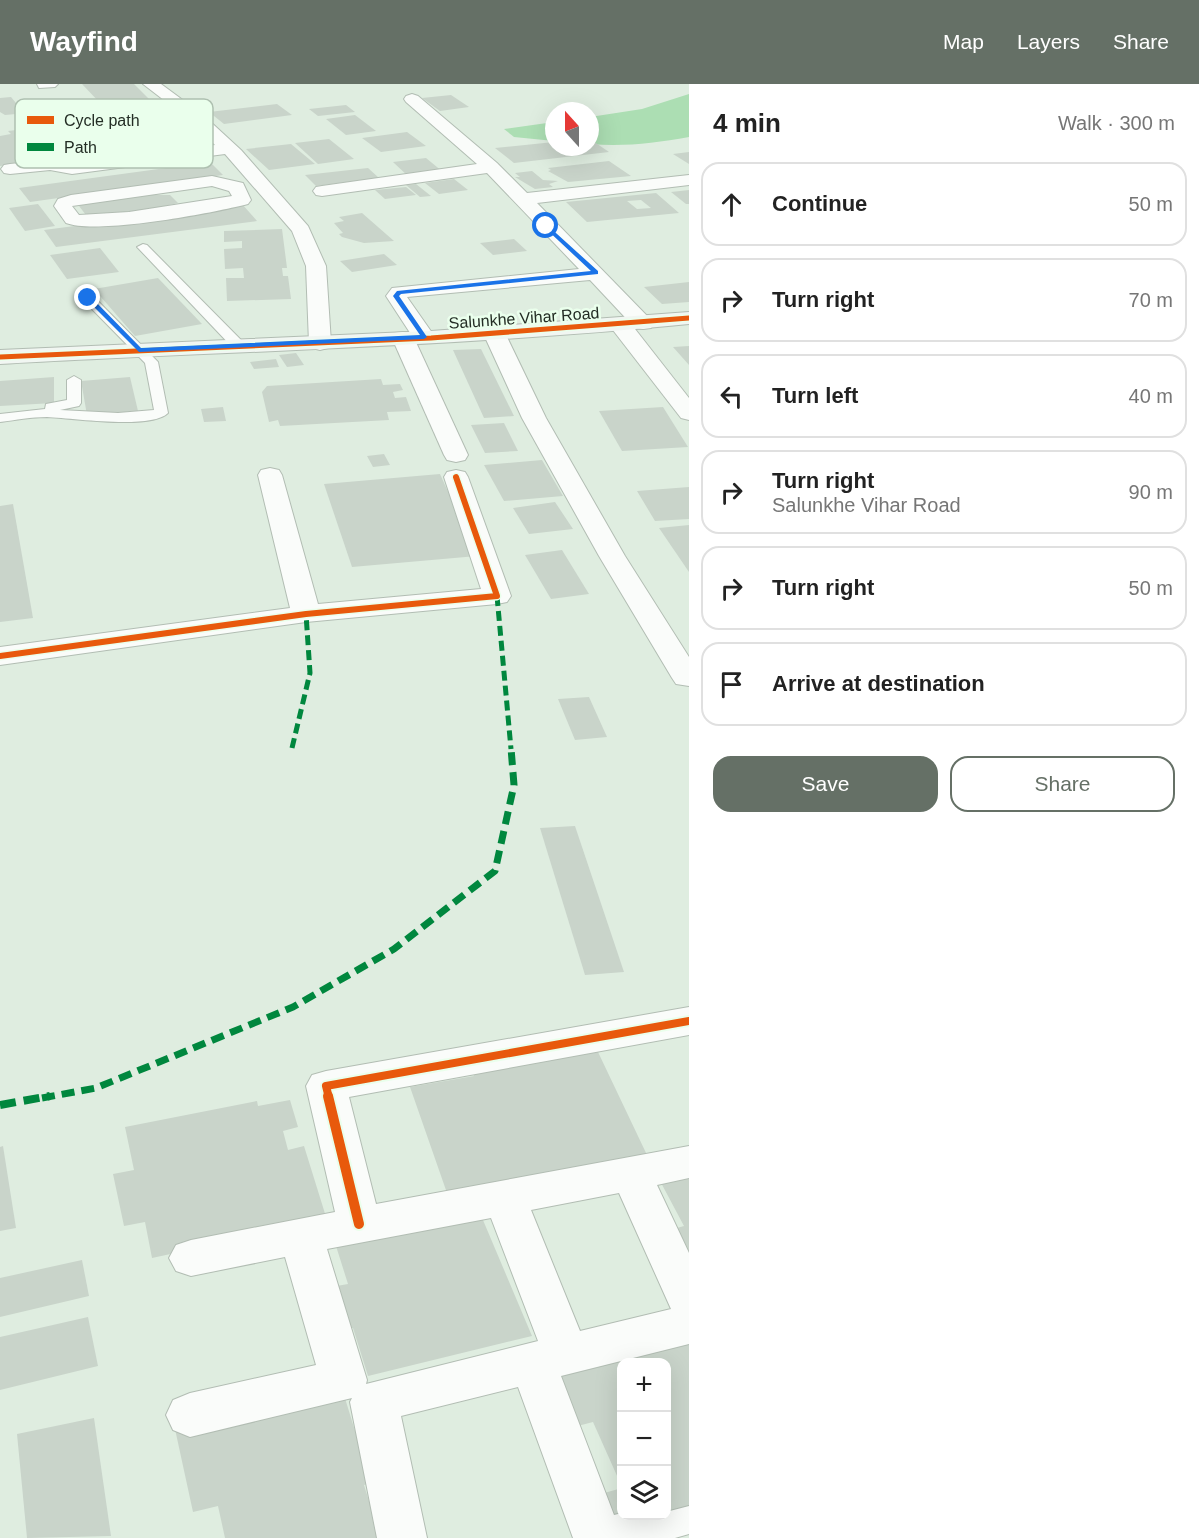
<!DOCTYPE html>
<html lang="en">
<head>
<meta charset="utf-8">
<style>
	body { margin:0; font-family:Helvetica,sans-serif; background:#f6f6f6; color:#222 }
	.controls { position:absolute; right:18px; bottom:18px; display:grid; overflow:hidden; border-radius:12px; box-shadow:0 6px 24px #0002 }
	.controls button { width:54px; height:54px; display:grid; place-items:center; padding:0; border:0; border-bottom:2px solid #e0e0e0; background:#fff; color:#222; font:30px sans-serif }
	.compass { position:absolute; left:545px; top:18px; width:54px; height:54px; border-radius:50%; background:#fff; box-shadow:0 6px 24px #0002; rotate:339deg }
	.stop { position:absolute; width:18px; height:18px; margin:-14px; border:4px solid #1a73e8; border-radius:50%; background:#fff }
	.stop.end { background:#1a73e8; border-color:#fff; box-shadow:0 2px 6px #0008 }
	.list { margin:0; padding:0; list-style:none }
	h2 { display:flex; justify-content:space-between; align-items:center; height:78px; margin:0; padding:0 24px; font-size:26px }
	h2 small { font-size:20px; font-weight:400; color:#767676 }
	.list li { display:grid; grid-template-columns:39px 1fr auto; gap:18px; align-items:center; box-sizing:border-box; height:84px; margin:0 12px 12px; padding:0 12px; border:2px solid #e0e0e0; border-radius:18px }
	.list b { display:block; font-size:22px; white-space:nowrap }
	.list p { margin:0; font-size:20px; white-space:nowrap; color:#767676 }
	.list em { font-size:20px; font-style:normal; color:#767676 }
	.actions { display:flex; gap:12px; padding:18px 24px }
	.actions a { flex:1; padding:14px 0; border:2px solid #657066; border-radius:18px; text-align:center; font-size:21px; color:#657066 }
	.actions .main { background:#657066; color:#fff }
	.icon { flex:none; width:33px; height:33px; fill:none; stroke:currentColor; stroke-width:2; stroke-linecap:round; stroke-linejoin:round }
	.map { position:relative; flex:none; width:689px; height:1454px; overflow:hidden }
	header { display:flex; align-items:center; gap:36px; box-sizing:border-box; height:84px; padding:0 30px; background:#657066; color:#fff }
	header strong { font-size:28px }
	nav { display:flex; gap:33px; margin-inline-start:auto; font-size:21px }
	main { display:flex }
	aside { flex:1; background:#fff }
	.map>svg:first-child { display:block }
	.forest { fill:#acdeb3 }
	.building { fill:#c9d4ca; fill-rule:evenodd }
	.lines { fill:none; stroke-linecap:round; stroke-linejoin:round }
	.lane-casing { stroke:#b2bdb3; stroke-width:2 }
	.street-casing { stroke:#b2bdb3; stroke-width:2 }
	.secondary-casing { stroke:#b2bdb3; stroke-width:2 }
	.lane { fill:#fafcfa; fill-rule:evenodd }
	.street { fill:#fafcfa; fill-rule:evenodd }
	.secondary { fill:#f1f6f2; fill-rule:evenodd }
	.quiet-far2 { stroke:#00873e; stroke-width:5; stroke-dasharray:10 5; stroke-linecap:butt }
	.quiet-far1 { stroke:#00873e; stroke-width:7; stroke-dasharray:13 7; stroke-linecap:butt }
	.quiet { stroke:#00873e; stroke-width:8; stroke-dasharray:16 8; stroke-linecap:butt }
	.cycleway-far3-casing { stroke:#eaffec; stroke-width:8 }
	.cycleway-far2-casing { stroke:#eaffec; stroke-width:9 }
	.cycleway-far1-casing { stroke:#eaffec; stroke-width:12 }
	.cycleway-casing { stroke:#eaffec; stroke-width:14 }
	.cycleway-far3 { stroke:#e8590c; stroke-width:5 }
	.cycleway-far2 { stroke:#e8590c; stroke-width:6 }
	.cycleway-far1 { stroke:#e8590c; stroke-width:8 }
	.cycleway { stroke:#e8590c; stroke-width:10 }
	.route { fill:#1a73e8 }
	.labels { text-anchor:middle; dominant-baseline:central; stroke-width:5; stroke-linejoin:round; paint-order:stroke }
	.far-street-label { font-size:16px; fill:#232d24; stroke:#eaffec }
	.key { fill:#eaffec; stroke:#aec0b0; stroke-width:1.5 }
	.key-label { font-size:16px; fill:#232d24 }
</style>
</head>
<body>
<header>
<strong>Wayfind</strong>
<nav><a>Map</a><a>Layers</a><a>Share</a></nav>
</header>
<main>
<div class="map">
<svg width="689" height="1454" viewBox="0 0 689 1454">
	<rect width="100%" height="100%" fill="#dfede0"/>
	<!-- forest -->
	<g class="forest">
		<path d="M689,10V53C655,59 624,63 590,60V33L642,25Z"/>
		<polygon points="554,38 554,57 514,53 504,45"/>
	</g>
	<!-- building -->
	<g class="building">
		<polygon points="82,0 134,0 149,15 101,20"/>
		<polygon points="451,11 469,23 440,27 422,14"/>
		<polygon points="11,13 21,25 27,29 5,31 0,28 0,14"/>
		<polygon points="277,20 292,31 224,40 209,28"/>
		<polygon points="346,21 355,28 318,32 309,25"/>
		<polygon points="355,31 376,47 346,51 326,35"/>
		<polygon points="99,36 113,51 29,62 41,77 0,82 0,52 11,50 8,47"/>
		<polygon points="407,48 426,62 381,68 362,54"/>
		<polygon points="329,55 354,75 318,80 295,59"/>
		<polygon points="590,55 609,68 514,79 495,64 554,58 554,63 590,63"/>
		<polygon points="291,60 315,80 269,86 246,65"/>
		<polygon points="689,68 689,80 673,70"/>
		<polygon points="426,74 443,88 409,93 393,78"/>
		<polygon points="609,77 631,92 568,98 548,87 551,86 548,84"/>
		<polygon points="210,78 223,91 30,118 19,104"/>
		<polygon points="368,84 379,94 316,102 305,91"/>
		<polygon points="532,87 543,96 558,97 549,100 553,103 535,105 515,93 520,93 515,89"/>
		<polygon points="454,95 468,106 439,110 425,99"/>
		<polygon points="416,100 431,112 420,113 406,101"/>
		<polygon points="406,103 416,111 385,115 375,106"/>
		<polygon points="689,106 689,120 686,120 671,108"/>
		<path d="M656,109L679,129L587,138L566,118ZM641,116L651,124L637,125L627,117Z"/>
		<polygon points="152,111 170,111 178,119 160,123 162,125 89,135 76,118"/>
		<polygon points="38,120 55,142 25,147 9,124"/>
		<polygon points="242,120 257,137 56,163 44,146"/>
		<polygon points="362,129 394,157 364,159 342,153 339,150 343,149 334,139 344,137 339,133"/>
		<polygon points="282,145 287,184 282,184 283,192 288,192 291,215 227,217 226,194 244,194 243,184 225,185 224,165 242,164 242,157 224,158 224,147"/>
		<polygon points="514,155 527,167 493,171 480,159"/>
		<polygon points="100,164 119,188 67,195 50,171"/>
		<polygon points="384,170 397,181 352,188 340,177"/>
		<polygon points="158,194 202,240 135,252 94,205"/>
		<polygon points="689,198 689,218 662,220 644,203"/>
		<polygon points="689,262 689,281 673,263"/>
		<polygon points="481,265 514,332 484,334 453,266"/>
		<polygon points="296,269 304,281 287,283 279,271"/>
		<polygon points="276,275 279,283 254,285 250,278"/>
		<polygon points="54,293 54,319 0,322 0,297"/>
		<polygon points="130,293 138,327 87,331 81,297"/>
		<polygon points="381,295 383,301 400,300 403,306 393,308 395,314 406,313 411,327 387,328 389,336 280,342 278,336 269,338 262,308 267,302"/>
		<polygon points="223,323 226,337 204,338 201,325"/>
		<polygon points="663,323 688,363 622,367 599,327"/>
		<polygon points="504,339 518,367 485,369 471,341"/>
		<polygon points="384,370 390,381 373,383 367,372"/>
		<polygon points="542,376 563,412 504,417 484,381"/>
		<polygon points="440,390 477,472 352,483 324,400"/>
		<polygon points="689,403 689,435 655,437 637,407"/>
		<polygon points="555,418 573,445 529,450 513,424"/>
		<polygon points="13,420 33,534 0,538 0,422"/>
		<polygon points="689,441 689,488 659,444"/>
		<polygon points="562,466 589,510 551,515 525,471"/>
		<polygon points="589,613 607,653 575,656 558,615"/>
		<polygon points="575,742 624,888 585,891 540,744"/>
		<polygon points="598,968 647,1071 447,1109 410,1003 474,992 470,983 548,970 551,976"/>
		<polygon points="290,1016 298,1043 283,1047 288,1066 304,1062 327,1136 152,1174 145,1138 124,1142 113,1090 134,1086 125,1043 257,1017 258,1022"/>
		<polygon points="3,1062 16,1144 0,1147 0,1063"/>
		<polygon points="689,1088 689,1183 670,1146 684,1142 659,1095"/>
		<polygon points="480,1129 532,1252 368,1292 353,1244 345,1245 331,1203 348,1200 336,1162"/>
		<polygon points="82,1176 89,1212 0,1233 0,1194"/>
		<polygon points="88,1233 98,1282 0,1306 0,1253"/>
		<polygon points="689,1255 689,1425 666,1431 666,1278 622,1278 622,1403 593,1338 566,1345 544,1294"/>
		<polygon points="344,1311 371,1399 364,1401 373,1430 388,1454 225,1454 218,1422 193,1428 175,1345"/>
		<polygon points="94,1334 111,1452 27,1454 17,1350"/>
		<polygon points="622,1404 622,1432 664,1432 612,1447 597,1411"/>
	</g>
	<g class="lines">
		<!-- lane casing -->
		<g class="lane-casing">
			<g id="lane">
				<polygon points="143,160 147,161 244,259 245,262 244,265 234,265 139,165 137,163"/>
				<path d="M88,210L92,211L158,278L168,329C151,346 72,334 47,333C31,333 16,336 0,338V330L45,325L46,320L67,316V296L74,292L81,296V319L79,322L60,326L118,329L154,326L145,279L84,217V211Z"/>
				<polygon points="689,1422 689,1450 675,1454 615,1454 614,1452 618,1442 652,1432 666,1432 666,1428"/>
			</g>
		</g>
		<!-- street casing -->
		<g class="street-casing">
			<g id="street">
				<polygon points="37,0 58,0 55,3 39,4"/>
				<polygon points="143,0 161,0 203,31 241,66 308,142 326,182 331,259 328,264 320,266 312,264 309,259 306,182 292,147 225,70 72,90 50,86 10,90 4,89 1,85 4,81 10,80 50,76 72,80 215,61 191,37"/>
				<polygon points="412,10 418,12 497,79 527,109 689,91 689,101 537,119 654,239 651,244 643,245 635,244 590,196 407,213 435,253 432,258 424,259 416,258 386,212 392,204 579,185 487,89 322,112 316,111 313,107 316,103 322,102 477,80 406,18 404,15 406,12"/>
				<path d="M212,92L243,99L251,116L248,120C213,129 97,151 66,139L54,122L58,115L71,111ZM212,102L229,107L232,112L129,128L79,131L72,122Z"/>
				<polygon points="620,235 628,236 689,314 689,336 681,334 609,241 612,236"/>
				<polygon points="495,245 503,246 506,251 546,334 625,472 689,573 689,602 676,600 672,594 599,472 522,334 484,251 487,246"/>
				<polygon points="403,248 411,249 414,254 468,371 465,376 456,378 447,376 444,371 392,254 395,249"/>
				<polygon points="270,384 279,386 282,391 318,520 481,505 444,393 447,388 456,386 465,388 468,393 511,512 507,518 497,520 306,538 0,581 0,563 290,524 258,391 261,386"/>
				<path d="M689,923V951L349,1013L376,1120L689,1062V1094L657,1101L689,1169V1260L561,1292L614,1431L622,1429V1432H638L647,1435L654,1454H573L518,1303L401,1332L427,1454H377L350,1318L352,1314L190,1353L173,1346L166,1331L173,1316L190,1309L316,1281L285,1173L191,1192L176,1187L169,1174L176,1161L191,1156L335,1128L306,1002L312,991L326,987ZM619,1109L671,1225L580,1247L531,1126ZM491,1134L538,1257L366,1300L367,1296L327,1165Z"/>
			</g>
		</g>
		<!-- secondary casing -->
		<g class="secondary-casing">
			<path id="secondary" d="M689,228V240C460,263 230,267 0,280V266L431,247Z"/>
		</g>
		<!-- lane -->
		<use href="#lane" class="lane"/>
		<!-- street -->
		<use href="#street" class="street"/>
		<!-- secondary -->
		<use href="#secondary" class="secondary"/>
		<!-- quiet-far2 -->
		<g class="quiet-far2">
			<polyline points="497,512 511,665"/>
			<polyline points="292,664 310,589 306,530"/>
		</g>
		<!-- quiet-far1 -->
		<polyline class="quiet-far1" points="42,1014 96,1004 293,923 394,865 495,787 514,701 511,664"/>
		<!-- quiet -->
		<polyline class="quiet" points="0,1021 50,1012"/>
		<!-- cycleway-far3 casing -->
		<g class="cycleway-far3-casing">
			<polyline id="cycleway-far3" points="0,273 431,254 689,234"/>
		</g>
		<!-- cycleway-far2 casing -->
		<g class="cycleway-far2-casing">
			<polyline id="cycleway-far2" points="0,572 306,530 497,512 456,393"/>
		</g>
		<!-- cycleway-far1 casing -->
		<g class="cycleway-far1-casing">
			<polyline id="cycleway-far1" points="329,1014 326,1002 689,937"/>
		</g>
		<!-- cycleway casing -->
		<g class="cycleway-casing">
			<polyline id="cycleway" points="328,1012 359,1140"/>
		</g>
		<!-- cycleway-far3 -->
		<use href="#cycleway-far3" class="cycleway-far3"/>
		<!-- cycleway-far2 -->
		<use href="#cycleway-far2" class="cycleway-far2"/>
		<!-- cycleway-far1 -->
		<use href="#cycleway-far1" class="cycleway-far1"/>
		<!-- cycleway -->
		<use href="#cycleway" class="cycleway"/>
	</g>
	<!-- route -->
	<polygon class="route" points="546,140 598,187 598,190 401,210 399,212 427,253 424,255 139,268 85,214 91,213 141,264 420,251 393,212 397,207 591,187 544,143"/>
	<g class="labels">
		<!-- far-street labels -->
		<g class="far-street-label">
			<text transform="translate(524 234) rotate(-4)">Salunkhe Vihar Road</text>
		</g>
	</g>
	<!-- legend -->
	<rect x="15" y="15" width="198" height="69" rx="9" class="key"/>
	<rect x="27" y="32" width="27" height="8" fill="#e8590c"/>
	<rect x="27" y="59" width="27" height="8" fill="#00873e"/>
	<g class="key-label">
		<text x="64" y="42">Cycle path</text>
		<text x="64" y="69">Path</text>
	</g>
</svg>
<div class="controls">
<button>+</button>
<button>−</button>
<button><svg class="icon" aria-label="layers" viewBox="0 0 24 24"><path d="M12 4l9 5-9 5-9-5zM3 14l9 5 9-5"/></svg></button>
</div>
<svg class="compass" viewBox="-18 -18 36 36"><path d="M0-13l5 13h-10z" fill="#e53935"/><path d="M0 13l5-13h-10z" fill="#767676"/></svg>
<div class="stop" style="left:546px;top:142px"></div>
<div class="stop end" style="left:88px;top:214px"></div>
</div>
<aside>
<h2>4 min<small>Walk · 300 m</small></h2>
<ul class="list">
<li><svg class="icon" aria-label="ahead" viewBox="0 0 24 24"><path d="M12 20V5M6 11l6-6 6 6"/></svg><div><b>Continue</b></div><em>50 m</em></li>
<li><svg class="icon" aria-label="right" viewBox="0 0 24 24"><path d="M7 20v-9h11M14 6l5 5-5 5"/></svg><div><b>Turn right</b></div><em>70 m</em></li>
<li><svg class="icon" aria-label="left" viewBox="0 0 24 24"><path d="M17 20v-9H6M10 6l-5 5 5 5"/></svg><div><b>Turn left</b></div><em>40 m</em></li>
<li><svg class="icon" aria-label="right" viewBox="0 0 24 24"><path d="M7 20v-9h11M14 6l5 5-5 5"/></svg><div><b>Turn right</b><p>Salunkhe Vihar Road</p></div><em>90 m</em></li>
<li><svg class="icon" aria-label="right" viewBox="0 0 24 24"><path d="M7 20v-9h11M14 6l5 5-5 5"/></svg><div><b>Turn right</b></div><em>50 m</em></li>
<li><svg class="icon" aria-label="arrive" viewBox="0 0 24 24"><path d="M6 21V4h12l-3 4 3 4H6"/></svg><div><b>Arrive at destination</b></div></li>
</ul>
<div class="actions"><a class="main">Save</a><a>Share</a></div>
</aside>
</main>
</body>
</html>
